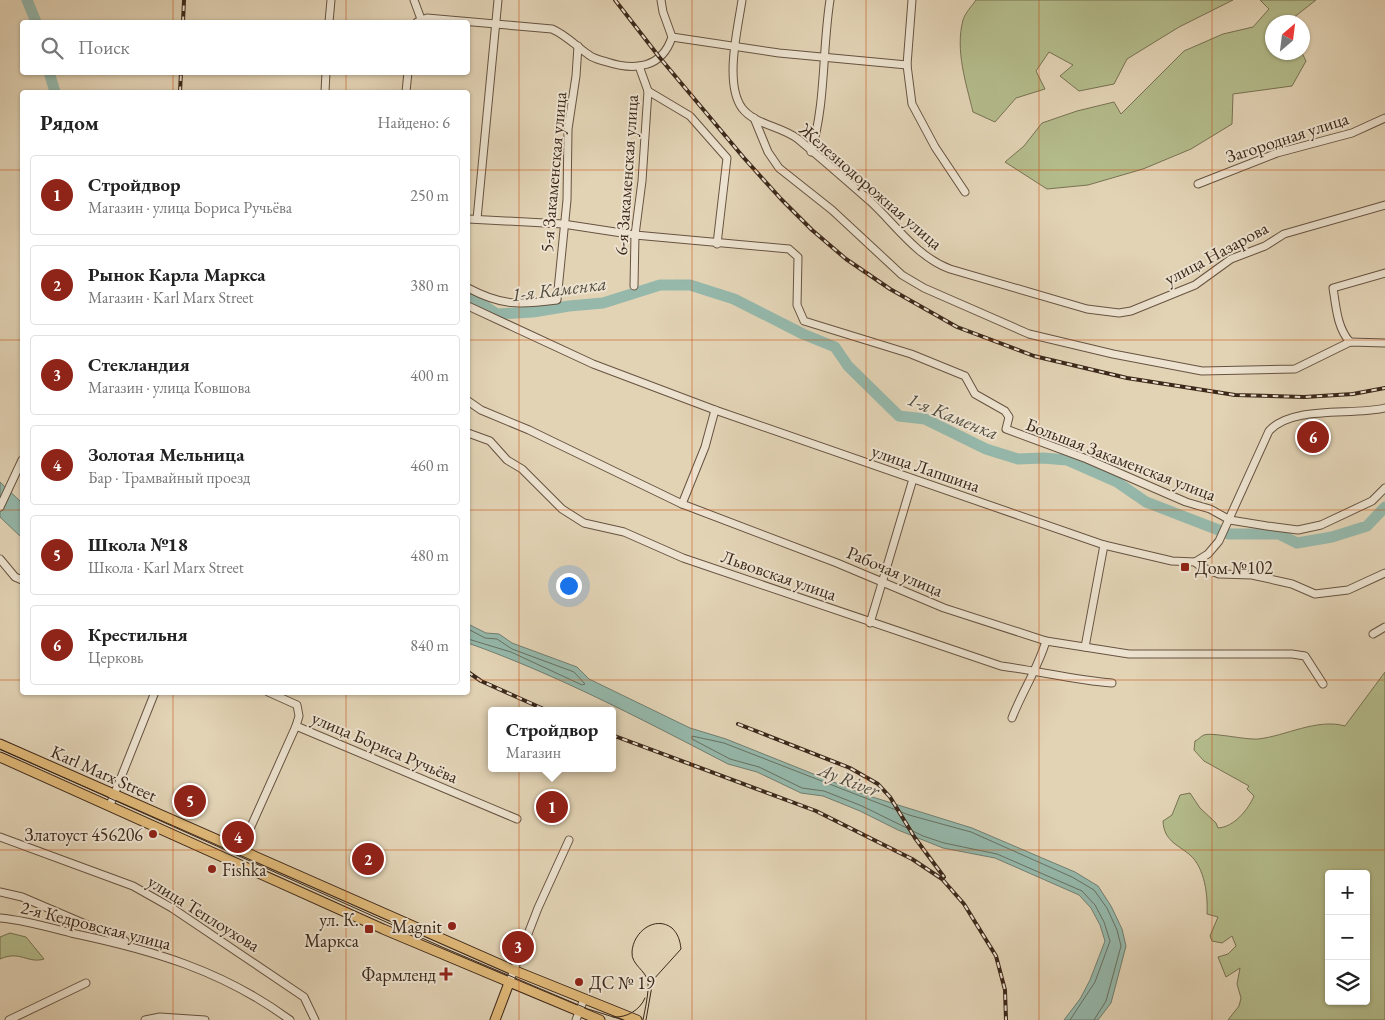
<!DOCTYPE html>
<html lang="ru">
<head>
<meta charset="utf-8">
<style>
	body { margin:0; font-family:"EB Garamond",serif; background:#f6f6f6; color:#222 }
	.controls { position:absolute; right:15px; bottom:15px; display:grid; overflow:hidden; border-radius:5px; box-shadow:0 1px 4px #0004 }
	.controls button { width:45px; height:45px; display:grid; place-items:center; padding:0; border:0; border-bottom:1px solid #e0e0e0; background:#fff; color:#222; font:25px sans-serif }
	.compass { position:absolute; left:1265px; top:15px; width:45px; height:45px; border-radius:50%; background:#fff; box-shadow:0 1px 4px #0004; rotate:28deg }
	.you { position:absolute; left:568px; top:585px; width:18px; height:18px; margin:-12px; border:4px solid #fff; border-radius:50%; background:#1a73e8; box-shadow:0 0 0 8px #1a73e833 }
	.badge { display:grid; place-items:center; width:32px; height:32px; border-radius:50%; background:#8f2418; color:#fff; font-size:16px; font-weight:700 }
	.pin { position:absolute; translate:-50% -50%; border:2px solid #fff; box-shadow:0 1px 5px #0006 }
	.popup { position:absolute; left:488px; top:707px; width:128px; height:65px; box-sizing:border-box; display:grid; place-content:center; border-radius:5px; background:#fff; filter:drop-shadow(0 1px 4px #0005); font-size:16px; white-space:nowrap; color:#767676 }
	.popup b { font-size:19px; color:#222 }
	.popup::after { content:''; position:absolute; left:50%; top:100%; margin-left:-10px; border:10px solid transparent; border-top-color:#fff }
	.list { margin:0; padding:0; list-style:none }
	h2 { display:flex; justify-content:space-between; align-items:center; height:65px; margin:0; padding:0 20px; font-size:21px }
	h2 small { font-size:16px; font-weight:400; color:#767676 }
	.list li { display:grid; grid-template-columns:32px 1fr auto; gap:15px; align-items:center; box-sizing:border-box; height:80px; margin:0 10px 10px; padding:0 10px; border:1px solid #e0e0e0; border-radius:5px }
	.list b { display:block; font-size:19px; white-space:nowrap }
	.list p { margin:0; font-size:16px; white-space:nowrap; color:#767676 }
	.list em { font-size:16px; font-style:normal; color:#767676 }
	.icon { flex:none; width:28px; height:28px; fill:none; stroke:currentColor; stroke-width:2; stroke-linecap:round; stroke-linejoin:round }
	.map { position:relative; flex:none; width:1385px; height:1020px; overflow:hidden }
	.search { position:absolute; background:#fff; box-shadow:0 1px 4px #0004; left:20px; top:20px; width:450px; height:55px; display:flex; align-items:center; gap:12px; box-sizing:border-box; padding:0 18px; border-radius:5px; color:#767676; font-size:19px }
	.panel { position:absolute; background:#fff; box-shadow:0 1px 4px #0004; left:20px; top:90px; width:450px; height:605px; border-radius:5px }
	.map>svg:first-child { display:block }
	.green { fill:#b4bc8c; stroke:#787253; fill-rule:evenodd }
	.water { fill:#95b8ab; stroke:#717e71 }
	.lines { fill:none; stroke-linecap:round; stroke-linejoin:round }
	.shore { stroke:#687062; stroke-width:1 }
	.river { stroke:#95b8ab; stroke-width:11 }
	.minor-casing { stroke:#665341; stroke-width:9 }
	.major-casing { stroke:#3c281a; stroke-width:11 }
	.minor { stroke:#ece2cf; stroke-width:7 }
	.major { stroke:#e1ba7a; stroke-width:9 }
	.tram { stroke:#3c281a; stroke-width:1 }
	.rail-casing { stroke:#3c281a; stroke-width:4 }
	.rail { stroke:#ece2cf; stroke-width:2; stroke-dasharray:5.5; stroke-linecap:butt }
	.grid { fill:none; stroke:#c64f0f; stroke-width:1; stroke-opacity:0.55 }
	.poi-dot { fill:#8f2418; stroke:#ece2cf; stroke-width:2 }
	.labels { text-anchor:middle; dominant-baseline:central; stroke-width:4; stroke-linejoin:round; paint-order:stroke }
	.street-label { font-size:18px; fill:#3c281a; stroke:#ece2cf }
	.poi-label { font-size:18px; fill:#3c281a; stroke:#ece2cf; text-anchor:end }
	.water-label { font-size:19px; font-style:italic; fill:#524c3e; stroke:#ece2cf }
</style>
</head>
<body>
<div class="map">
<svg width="1385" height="1020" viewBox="0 0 1385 1020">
	<rect width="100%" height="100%" fill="#e2d3b5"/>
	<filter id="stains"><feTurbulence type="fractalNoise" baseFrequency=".004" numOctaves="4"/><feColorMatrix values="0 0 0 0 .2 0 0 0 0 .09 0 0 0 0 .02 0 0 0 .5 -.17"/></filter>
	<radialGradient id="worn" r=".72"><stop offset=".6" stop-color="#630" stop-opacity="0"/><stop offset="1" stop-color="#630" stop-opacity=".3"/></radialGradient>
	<!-- green -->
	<g class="green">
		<path d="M976,0H1233L1179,27L1127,59L1114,84L1079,91L1060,76L1073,65L1049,52L1036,71L1045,89L1016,98L995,122L973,112C966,83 955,50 963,20C965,13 972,6 976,0Z"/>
		<polygon points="1260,0 1316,0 1288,22 1272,22 1272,52 1302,53 1306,61 1292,86 1233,94 1232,124 1191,149 1143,169 1088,185 1047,189 1005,162 1024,146 1042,123 1077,111 1114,102 1121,114 1184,51 1223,34 1253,27 1269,9"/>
		<path d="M1385,672V1020H1228L1239,1006L1241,998L1237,984L1240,968L1226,977L1218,957L1228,954L1236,946L1232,936L1222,943L1212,941L1210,936L1218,917L1207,914C1208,896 1205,868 1190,855C1177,844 1164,841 1163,821L1172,815L1180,795L1190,793L1200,808L1216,823L1218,828C1234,827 1248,810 1254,796L1247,789L1249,786L1204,761L1194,750L1195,741C1198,740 1201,736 1204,735C1212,732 1245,740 1258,739C1286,736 1317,718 1345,726ZM1329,874H1366V1001H1329Z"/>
		<path d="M10,933L26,937L44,959C28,964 20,950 0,959V937Z"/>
	</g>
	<!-- water -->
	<g class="water">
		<polygon points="0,482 22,503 22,538 0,517"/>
		<path d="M468,624L486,633L499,634L512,643L577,667L589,679L690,728L726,739L866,795L972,828L1075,872L1098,886L1111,906L1122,929L1126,946L1111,1003L1098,1020H1064L1080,999L1090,980L1105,941L1100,925L1091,908L1079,895L995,858L943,848L898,830L860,811L823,796L801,793L757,772L728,764C643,720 558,675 468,643Z"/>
	</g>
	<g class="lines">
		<!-- shore -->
		<g class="shore">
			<polyline points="468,629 485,638 497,639 512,649 574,672 585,684 582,685 511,652 468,639"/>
			<polyline points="1070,1020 1095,982 1110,941 1104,922 1095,905 1082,891 997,854 944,843 923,836 862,806 824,791 802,788 759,767 730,759 692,739 692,736 724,743 909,815 971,832 1072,877 1094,890 1107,908 1117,930 1121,946 1106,1001 1094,1020"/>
		</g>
		<!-- river -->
		<g class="river">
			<polyline points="27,0 36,22"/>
			<polyline points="49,72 55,92"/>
			<polyline points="468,295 497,314 533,312 569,306 603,303 660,285 690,285 734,299 803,334 835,347 848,366 899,416 925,419 986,449 1018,459 1043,458 1067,460 1117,482 1146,502 1229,534 1279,534 1297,543 1332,537 1367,526 1385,507"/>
		</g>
		<!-- minor casing -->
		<g class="minor-casing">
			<g id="minor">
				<polyline points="414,0 421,19"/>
				<polyline points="661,0 663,12 672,37"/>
				<path d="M742,0C738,28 724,83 742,108C755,125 781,126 798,139C822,159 846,180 870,201C895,224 917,257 950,269L1087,309L1119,313L1131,311L1195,285L1231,259L1265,246L1284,234L1385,205"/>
				<polyline points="912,0 907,65 912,104 935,147 965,192"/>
				<polyline points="329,22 331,0"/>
				<path d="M417,22L427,18L552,29C566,35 576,46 589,55C594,59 601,60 607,62C635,71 662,68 672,37"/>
				<polyline points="672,37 779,53 907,65"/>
				<polyline points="648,91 690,116 727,158 717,244"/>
				<polyline points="325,92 326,72"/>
				<polyline points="406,92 408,72"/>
				<polyline points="754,118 768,152 779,168 832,210 902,275 924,288 1029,334 1113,354 1202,371 1295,369 1350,342 1385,343"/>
				<path d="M811,152C826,103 822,51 830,0"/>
				<polyline points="1198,184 1277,153 1352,133 1385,118"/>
				<polyline points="468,219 563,224 635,235 789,249 798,257 797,305 804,321 911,354 965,376 975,394 1005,411 1009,417 1006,429 1087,459 1186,502 1210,509 1230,520 1267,526 1298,530 1321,525 1372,501 1385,488"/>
				<polyline points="477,219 498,0"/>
				<polyline points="634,286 635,235 642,181 648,91 639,66"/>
				<path d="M468,288C502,306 519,305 557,300L567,200L568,129L576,76L578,46"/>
				<polyline points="468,306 593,364 715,410 1104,545 1172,561 1195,562 1201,567 1219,574 1252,575 1292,584 1315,594 1348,590 1385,573"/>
				<path d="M1350,342C1337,328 1336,306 1333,288L1385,273"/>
				<polyline points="468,401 481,410 529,430 682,504 837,563 944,608 1046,641 1129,654 1292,654 1305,656 1323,684"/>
				<path d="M468,433L490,441L507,460L522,469L562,509L584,523L624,532L683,558L1001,666C1039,671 1074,680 1112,683"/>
				<polyline points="682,504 705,447 715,410"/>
				<polyline points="0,507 22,460"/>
				<polyline points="0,559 15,577 22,580"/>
				<path d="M1195,562L1208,554L1219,541L1269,431C1292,405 1352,416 1385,408"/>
				<polyline points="870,623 913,479"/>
				<polyline points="1373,634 1385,627"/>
				<polyline points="1085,647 1104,545"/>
				<path d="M1012,718C1022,692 1038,668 1046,641"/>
				<polyline points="296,726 517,819"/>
				<polyline points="110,805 155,692"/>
				<polyline points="0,837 133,886 172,908 304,997 315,1020"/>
				<polyline points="240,851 296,726 299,716 297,705 268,692"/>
				<polyline points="0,892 22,897 125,941"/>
				<path d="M0,918C24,920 48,927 71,933C152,950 222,970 290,1020"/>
				<polyline points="509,983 538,908 569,840"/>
				<polyline points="9,1020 86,983"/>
				<polyline points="145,1020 160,1017 205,1020"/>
				<polyline points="576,1020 584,999"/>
			</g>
		</g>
		<!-- major casing -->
		<g class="major-casing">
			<g id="major">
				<polyline points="0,744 513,970 637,1020"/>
				<polyline points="0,757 383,929 600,1020"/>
				<polyline points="495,1020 509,983"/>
			</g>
		</g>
		<!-- minor -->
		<use href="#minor" class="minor"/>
		<!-- major -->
		<use href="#major" class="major"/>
		<!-- tram -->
		<g class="tram">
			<polyline points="0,749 442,947 588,1009 623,1020"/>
			<path d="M613,1017C627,1018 640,1010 645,998"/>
			<path d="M643,1020C645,1009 649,993 648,982C646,970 631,965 632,952C633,932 655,915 672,928C678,934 680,940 681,949L653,980L646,1020"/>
		</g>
		<!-- rail casing -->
		<g class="rail-casing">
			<g id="rail">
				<polyline points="615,0 660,58 744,158 781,199 812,230 846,259 890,289 957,327 1034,356 1127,378 1235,395 1304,397 1353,394 1385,388"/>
				<polyline points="183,22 184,0"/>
				<polyline points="180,92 181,72"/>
				<polyline points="468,672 481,681 548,711"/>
				<polyline points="738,724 850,768 878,784 890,797 915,838 944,877"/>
				<polyline points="612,735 816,811 912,859 942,879 964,904 996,956 1005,990 1006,1020"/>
			</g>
		</g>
		<!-- rail -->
		<use href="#rail" class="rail"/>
	</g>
	<!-- grid -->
	<path class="grid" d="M173,0V22M346,0V22M519,0V1020M692,0V1020M866,0V1020M1039,0V1020M1212,0V1020M173,72V92M346,72V92M0,170H22M468,170H1385M0,340H22M468,340H1385M0,510H22M468,510H1385M0,680H22M468,680H1385M173,692V1020M346,692V1020M0,850H1385"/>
	<!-- markers -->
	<g class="poi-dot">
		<rect x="1180" y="562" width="10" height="10" rx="2.5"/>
		<circle cx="153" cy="834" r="5"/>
		<circle cx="212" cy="869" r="5"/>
		<circle cx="452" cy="926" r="5"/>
		<rect x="364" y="924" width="10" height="10" rx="2.5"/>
		<path d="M443.5 966.5h5v5h5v5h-5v5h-5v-5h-5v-5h5z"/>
		<circle cx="579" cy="982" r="5"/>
	</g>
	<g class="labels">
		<!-- street labels -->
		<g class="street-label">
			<text transform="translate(1287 137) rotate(-18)">Загородная улица</text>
			<text transform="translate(553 172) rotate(-85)">5-я Закаменская улица</text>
			<text transform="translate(626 175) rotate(-86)">6-я Закаменская улица</text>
			<text transform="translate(871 186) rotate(41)">Железнодорожная улица</text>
			<text transform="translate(1216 253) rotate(-28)">улица Назарова</text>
			<text transform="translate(1121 459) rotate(21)">Большая Закаменская улица</text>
			<text transform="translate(926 468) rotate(19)">улица Лапшина</text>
			<text transform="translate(895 571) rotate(23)">Рабочая улица</text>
			<text transform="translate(779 575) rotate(19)">Львовская улица</text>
			<text transform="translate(385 747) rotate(23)">улица Бориса Ручьёва</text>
			<text transform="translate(104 773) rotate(24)">Karl Marx Street</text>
			<text transform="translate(204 913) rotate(32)">улица Теплоухова</text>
			<text transform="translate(96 925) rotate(14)">2-я Кедровская улица</text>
		</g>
		<!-- poi labels -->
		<g class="poi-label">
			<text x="1195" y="567" text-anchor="start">Дом №102</text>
			<text x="143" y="834">Златоуст 456206</text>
			<text x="222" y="869" text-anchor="start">Fishka</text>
			<text x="359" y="919">ул. К.<tspan x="359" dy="21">Маркса</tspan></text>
			<text x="442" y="926">Magnit</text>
			<text x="436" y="974">Фармленд</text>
			<text x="589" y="982" text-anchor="start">ДС № 19</text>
		</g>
		<!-- water labels -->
		<g class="water-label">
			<text transform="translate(559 289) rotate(-7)">1-я Каменка</text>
			<text transform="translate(953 416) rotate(22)">1-я Каменка</text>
			<text transform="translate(849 780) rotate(21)">Ay River</text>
		</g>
	</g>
	<rect width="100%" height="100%" filter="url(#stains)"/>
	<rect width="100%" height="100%" fill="url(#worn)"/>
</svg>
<div class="controls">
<button>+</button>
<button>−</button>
<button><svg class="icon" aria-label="layers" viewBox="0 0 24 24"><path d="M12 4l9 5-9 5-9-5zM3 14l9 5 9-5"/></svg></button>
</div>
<svg class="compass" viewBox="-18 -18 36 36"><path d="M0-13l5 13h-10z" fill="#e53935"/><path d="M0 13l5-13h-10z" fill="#767676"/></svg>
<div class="you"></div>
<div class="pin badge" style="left:552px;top:807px">1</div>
<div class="popup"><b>Стройдвор</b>Магазин</div>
<div class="pin badge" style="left:368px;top:859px">2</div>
<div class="pin badge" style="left:518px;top:947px">3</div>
<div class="pin badge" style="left:238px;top:837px">4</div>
<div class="pin badge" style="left:190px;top:801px">5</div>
<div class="pin badge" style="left:1313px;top:437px">6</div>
<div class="search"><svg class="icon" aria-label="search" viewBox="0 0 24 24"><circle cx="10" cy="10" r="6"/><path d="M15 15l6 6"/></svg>Поиск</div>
<section class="panel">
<h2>Рядом<small>Найдено: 6</small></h2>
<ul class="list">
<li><span class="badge">1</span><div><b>Стройдвор</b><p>Магазин · улица Бориса Ручьёва</p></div><em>250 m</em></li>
<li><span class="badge">2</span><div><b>Рынок Карла Маркса</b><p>Магазин · Karl Marx Street</p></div><em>380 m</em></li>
<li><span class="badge">3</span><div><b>Стекландия</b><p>Магазин · улица Ковшова</p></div><em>400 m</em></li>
<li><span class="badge">4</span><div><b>Золотая Мельница</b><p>Бар · Трамвайный проезд</p></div><em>460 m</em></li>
<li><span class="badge">5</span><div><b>Школа №18</b><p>Школа · Karl Marx Street</p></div><em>480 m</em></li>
<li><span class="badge">6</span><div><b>Крестильня</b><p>Церковь</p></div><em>840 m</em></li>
</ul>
</section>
</div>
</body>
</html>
